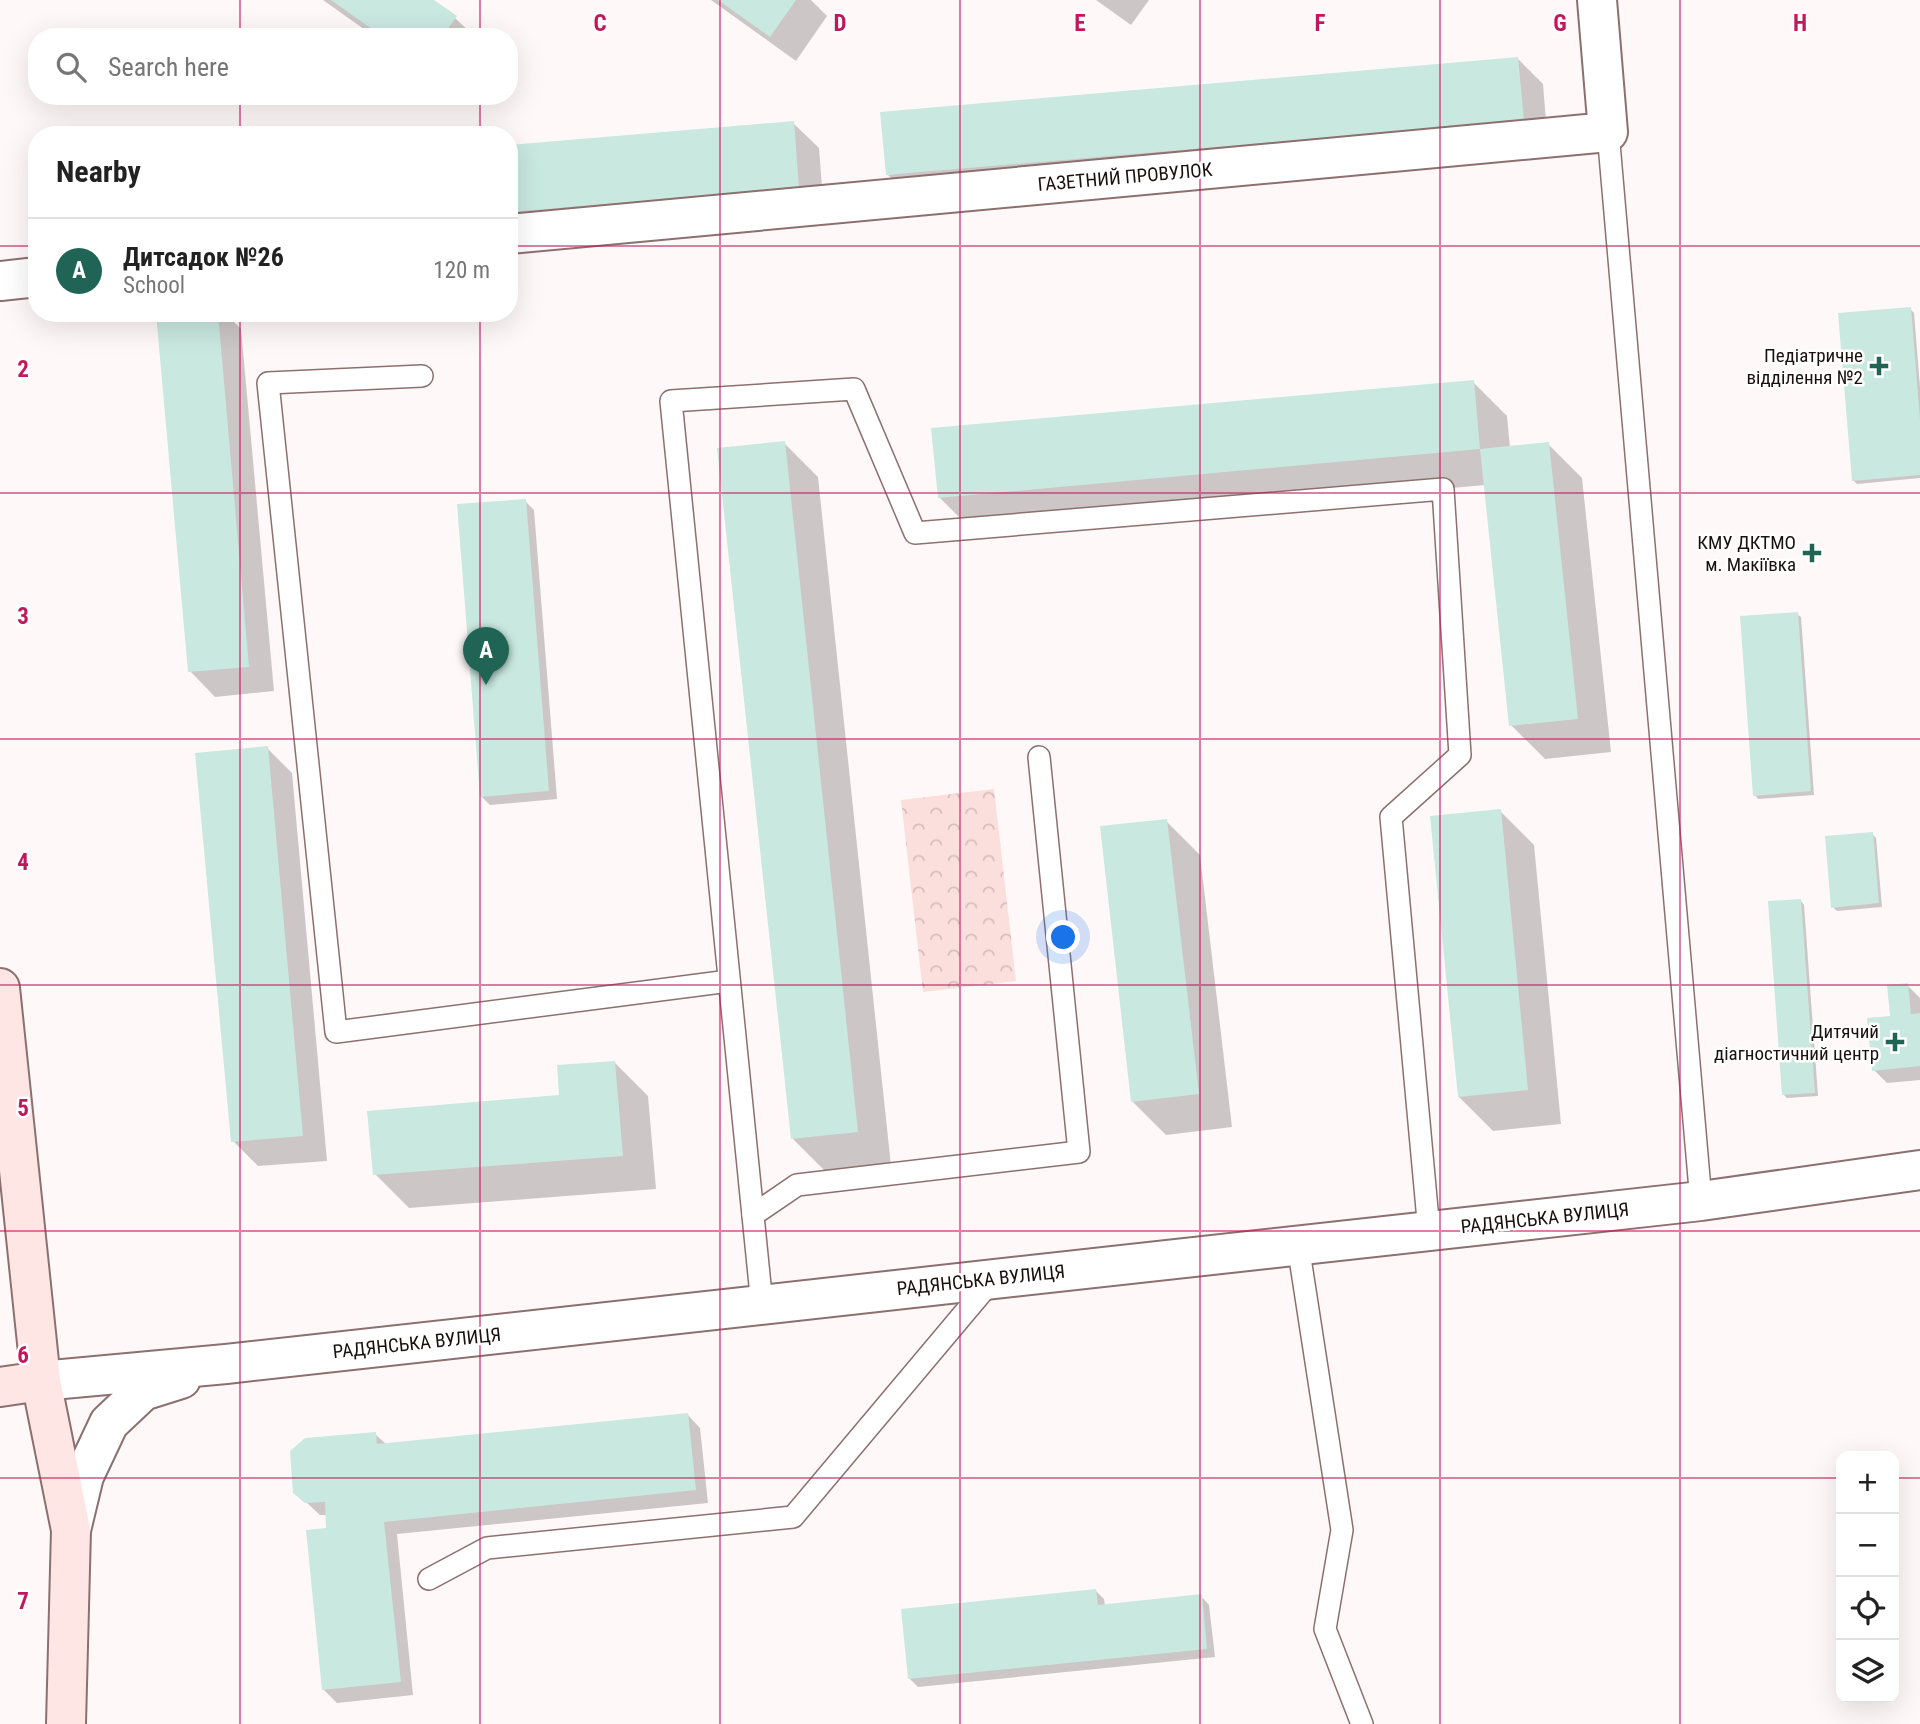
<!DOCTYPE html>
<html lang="en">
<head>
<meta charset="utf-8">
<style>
	body { margin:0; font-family:"Roboto Condensed",sans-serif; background:#f2f2f2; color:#222 }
	.controls { position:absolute; right:21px; bottom:21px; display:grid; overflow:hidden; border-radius:14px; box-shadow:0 7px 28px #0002 }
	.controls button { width:63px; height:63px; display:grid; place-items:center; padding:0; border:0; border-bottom:2px solid #e0e0e0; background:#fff; color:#222; font:35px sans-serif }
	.you { position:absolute; left:1064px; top:938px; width:24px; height:24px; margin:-18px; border:5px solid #fff; border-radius:50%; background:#1a73e8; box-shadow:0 0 0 10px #1a73e833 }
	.badge { display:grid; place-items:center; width:46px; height:46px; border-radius:50%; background:#206455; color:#fff; font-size:23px; font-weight:700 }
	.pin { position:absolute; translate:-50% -58px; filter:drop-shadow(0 2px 4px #0008) }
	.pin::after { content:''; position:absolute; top:37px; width:24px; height:21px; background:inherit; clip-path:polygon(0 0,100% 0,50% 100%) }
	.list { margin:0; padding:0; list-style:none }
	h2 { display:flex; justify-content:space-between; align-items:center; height:91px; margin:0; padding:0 28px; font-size:30px }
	h2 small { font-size:23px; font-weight:400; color:#767676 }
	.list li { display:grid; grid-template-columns:46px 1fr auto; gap:21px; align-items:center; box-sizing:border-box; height:105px; padding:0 28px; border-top:2px solid #e0e0e0 }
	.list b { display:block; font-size:26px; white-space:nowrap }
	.list p { margin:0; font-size:23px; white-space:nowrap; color:#767676 }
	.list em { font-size:23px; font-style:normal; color:#767676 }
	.icon { flex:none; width:38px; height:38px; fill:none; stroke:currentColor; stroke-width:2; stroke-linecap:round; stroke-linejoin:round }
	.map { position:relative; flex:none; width:1920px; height:1724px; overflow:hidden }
	.search { position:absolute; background:#fff; box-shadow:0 7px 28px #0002; left:28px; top:28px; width:490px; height:77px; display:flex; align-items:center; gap:18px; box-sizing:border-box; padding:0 24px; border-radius:28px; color:#767676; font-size:26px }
	.panel { position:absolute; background:#fff; box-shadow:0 7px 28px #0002; left:28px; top:126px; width:490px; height:196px; border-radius:28px }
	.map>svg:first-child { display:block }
	.park { fill:url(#park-crowns) }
	.shadow { fill:#0003 }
	.building { fill:#c9e8df }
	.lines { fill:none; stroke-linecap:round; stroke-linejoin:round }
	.lane-casing { stroke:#8c706f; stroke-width:24 }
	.street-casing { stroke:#8c706f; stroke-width:42 }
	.secondary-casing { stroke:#8c706f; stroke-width:42 }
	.lane { stroke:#fff; stroke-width:21 }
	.street { stroke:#fff; stroke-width:38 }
	.secondary { stroke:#fee6e5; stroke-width:38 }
	.grid { fill:none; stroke:#c2185b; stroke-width:2; stroke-opacity:0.55 }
	.poi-dot { fill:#206455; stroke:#fff; stroke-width:2.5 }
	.labels { text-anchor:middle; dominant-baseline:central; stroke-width:5; stroke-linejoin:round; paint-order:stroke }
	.street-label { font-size:19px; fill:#1a100f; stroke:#fff }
	.poi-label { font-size:19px; fill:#1a100f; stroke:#fff; text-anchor:end }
	.grid-label { font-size:23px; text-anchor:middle; font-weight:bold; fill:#c2185b; stroke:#fff; stroke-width:5; stroke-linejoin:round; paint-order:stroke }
</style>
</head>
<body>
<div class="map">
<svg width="1920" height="1724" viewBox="0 0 1920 1724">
	<defs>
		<pattern id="park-crowns" width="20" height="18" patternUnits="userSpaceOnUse" patternTransform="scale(1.75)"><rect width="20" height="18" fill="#fbdfdd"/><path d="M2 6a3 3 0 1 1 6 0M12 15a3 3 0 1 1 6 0" fill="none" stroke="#d7bebc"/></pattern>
	</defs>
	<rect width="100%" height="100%" fill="#fff8f8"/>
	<!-- park -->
	<polygon class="park" points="994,789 1016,981 923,992 901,800"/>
	<!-- shadow -->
	<g class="shadow">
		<polygon points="323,0 431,0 455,18 475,37 375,37"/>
		<polygon points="711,0 811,0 827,16 796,61"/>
		<polygon points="1096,0 1149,0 1131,25"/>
		<polygon points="1518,59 1543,84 1548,146 913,200 888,175"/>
		<polygon points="793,123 819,148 824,213 509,239 509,147"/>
		<polygon points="1910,309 1914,313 1920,387 1920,478 1857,484 1853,480"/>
		<polygon points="157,313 225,313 241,329 274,691 215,697 190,671"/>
		<polygon points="1473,382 1507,416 1510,448 1548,444 1582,478 1611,752 1545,759 1511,725 1485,485 973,531 939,497"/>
		<polygon points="784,443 818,477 891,1166 826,1172 792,1138"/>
		<polygon points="525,501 534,510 557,799 490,805 481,796"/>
		<polygon points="1797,614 1801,617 1814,795 1758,799 1755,795"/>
		<polygon points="267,748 292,773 327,1161 258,1166 233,1141"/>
		<polygon points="1500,811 1534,845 1561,1124 1493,1131 1459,1097"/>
		<polygon points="1166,821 1200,855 1232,1127 1166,1135 1132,1101"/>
		<polygon points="1872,834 1876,838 1882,907 1837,911 1833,907"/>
		<polygon points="1801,901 1804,905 1818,1096 1787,1098 1783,1094"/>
		<polygon points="1907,985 1920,998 1920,1080 1887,1083 1874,1070"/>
		<polygon points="614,1062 648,1096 656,1189 409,1208 375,1174 561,1097"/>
		<polygon points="687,1414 700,1428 708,1503 397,1534 413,1695 337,1703 324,1690 327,1515 320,1515 295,1492 375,1434 387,1445"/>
		<polygon points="1096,1591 1104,1599 1105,1606 1201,1596 1209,1605 1215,1657 918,1687 909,1678"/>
	</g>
	<!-- building -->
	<g class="building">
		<polygon points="331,0 434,0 457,16 442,37 383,37"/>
		<polygon points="718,0 796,0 770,37"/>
		<polygon points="1518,57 1524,121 886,175 880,112"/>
		<polygon points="794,121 799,188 509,212 509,145"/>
		<polygon points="1911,307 1920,419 1920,475 1852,481 1838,313"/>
		<polygon points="156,313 218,313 249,667 188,672"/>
		<polygon points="1474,380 1480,449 938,498 931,428"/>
		<polygon points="785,441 858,1132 791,1139 717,448"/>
		<polygon points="1549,442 1578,719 1509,726 1480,449"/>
		<polygon points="526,499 549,791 480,797 457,504"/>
		<polygon points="1798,612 1811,791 1753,796 1740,616"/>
		<polygon points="268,746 303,1136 231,1142 195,753"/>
		<polygon points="1501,809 1528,1090 1458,1097 1430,816"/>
		<polygon points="1167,819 1199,1094 1131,1102 1100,826"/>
		<polygon points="1873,832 1879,903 1831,908 1825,836"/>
		<polygon points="1801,899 1815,1093 1782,1095 1768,901"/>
		<polygon points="1908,983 1911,1014 1920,1013 1920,1066 1872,1071 1867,1018 1890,1016 1887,985"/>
		<polygon points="615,1061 623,1156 373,1175 367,1111 559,1095 557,1065"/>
		<polygon points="688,1413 696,1490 384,1522 401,1682 322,1690 306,1530 326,1528 325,1502 305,1503 293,1493 290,1451 305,1438 376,1432 377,1444"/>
		<polygon points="1096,1589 1098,1605 1202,1594 1207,1649 908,1679 901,1609"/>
	</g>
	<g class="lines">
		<!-- lane casing -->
		<g class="lane-casing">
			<g id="lane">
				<polyline points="1608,132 1701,1201"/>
				<polyline points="422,376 268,383 336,1032 729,981"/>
				<polyline points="753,1215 797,1185 1079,1152 1039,757"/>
				<polyline points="1298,1245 1342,1530 1325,1629 1362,1724"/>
				<polyline points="762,1305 671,401 854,389 915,533 1443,489 1460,755 1391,817 1429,1231"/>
				<polyline points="429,1579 487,1548 793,1517 993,1279"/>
			</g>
		</g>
		<!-- street casing -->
		<g class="street-casing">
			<g id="street">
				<polyline points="509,234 1608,132 1597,0"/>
				<polyline points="0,281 37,277"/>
				<polyline points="41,1381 226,1364 1701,1201 1920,1170"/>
				<polyline points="71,1530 84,1476 109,1423 143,1391 181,1379"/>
			</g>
		</g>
		<!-- secondary casing -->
		<g class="secondary-casing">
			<g id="secondary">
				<polyline points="0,988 41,1381 71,1530 66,1724"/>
				<polyline points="0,1387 41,1381"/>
			</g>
		</g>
		<!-- lane -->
		<use href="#lane" class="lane"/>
		<!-- street -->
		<use href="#street" class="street"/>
		<!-- secondary -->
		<use href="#secondary" class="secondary"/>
	</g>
	<!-- grid -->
	<path class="grid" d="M240,0V37M480,0V37M720,0V1724M960,0V1724M1200,0V1724M1440,0V1724M1680,0V1724M240,96V135M480,96V135M0,246H37M509,246H1920M240,313V1724M480,313V1724M0,493H1920M0,739H1920M0,985H1920M0,1231H1920M0,1478H1841M1894,1478H1920"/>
	<!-- markers -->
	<g class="poi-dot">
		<path d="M1875.5 355.5h7v7h7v7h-7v7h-7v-7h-7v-7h7z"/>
		<path d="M1808.5 542.5h7v7h7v7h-7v7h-7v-7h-7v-7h7z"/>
		<path d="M1891.5 1031.5h7v7h7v7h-7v7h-7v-7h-7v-7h7z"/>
	</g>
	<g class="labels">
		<!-- street labels -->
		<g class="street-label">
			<text transform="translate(1125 177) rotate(-5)">ГАЗЕТНИЙ ПРОВУЛОК</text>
			<text transform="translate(1545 1218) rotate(-6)">РАДЯНСЬКА ВУЛИЦЯ</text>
			<text transform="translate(981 1280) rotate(-6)">РАДЯНСЬКА ВУЛИЦЯ</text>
			<text transform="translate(417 1343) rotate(-6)">РАДЯНСЬКА ВУЛИЦЯ</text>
		</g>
		<!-- poi labels -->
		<g class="poi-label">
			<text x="1863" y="355">Педіатричне<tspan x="1863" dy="22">відділення №2</tspan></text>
			<text x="1796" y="542">КМУ ДКТМО<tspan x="1796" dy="22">м. Макіївка</tspan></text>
			<text x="1879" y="1031">Дитячий<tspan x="1879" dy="22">діагностичний центр</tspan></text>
		</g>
	</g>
	<g class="grid-label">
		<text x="600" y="31">C</text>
		<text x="840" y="31">D</text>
		<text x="1080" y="31">E</text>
		<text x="1320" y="31">F</text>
		<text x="1560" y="31">G</text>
		<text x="1800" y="31">H</text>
		<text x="23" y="377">2</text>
		<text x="23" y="624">3</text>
		<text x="23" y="870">4</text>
		<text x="23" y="1116">5</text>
		<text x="23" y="1363">6</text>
		<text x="23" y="1609">7</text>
	</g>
</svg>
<div class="controls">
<button>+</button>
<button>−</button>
<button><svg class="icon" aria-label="locate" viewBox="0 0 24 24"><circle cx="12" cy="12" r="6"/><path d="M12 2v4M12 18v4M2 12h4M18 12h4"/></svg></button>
<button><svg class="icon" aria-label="layers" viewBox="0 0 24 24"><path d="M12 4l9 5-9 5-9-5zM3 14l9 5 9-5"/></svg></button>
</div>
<div class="you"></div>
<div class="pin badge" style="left:486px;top:685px">A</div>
<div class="search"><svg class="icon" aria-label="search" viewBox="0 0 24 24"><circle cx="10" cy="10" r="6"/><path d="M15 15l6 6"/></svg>Search here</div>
<section class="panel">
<h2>Nearby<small></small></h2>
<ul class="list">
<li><span class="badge">A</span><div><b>Дитсадок №26</b><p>School</p></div><em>120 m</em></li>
</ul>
</section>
</div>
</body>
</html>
